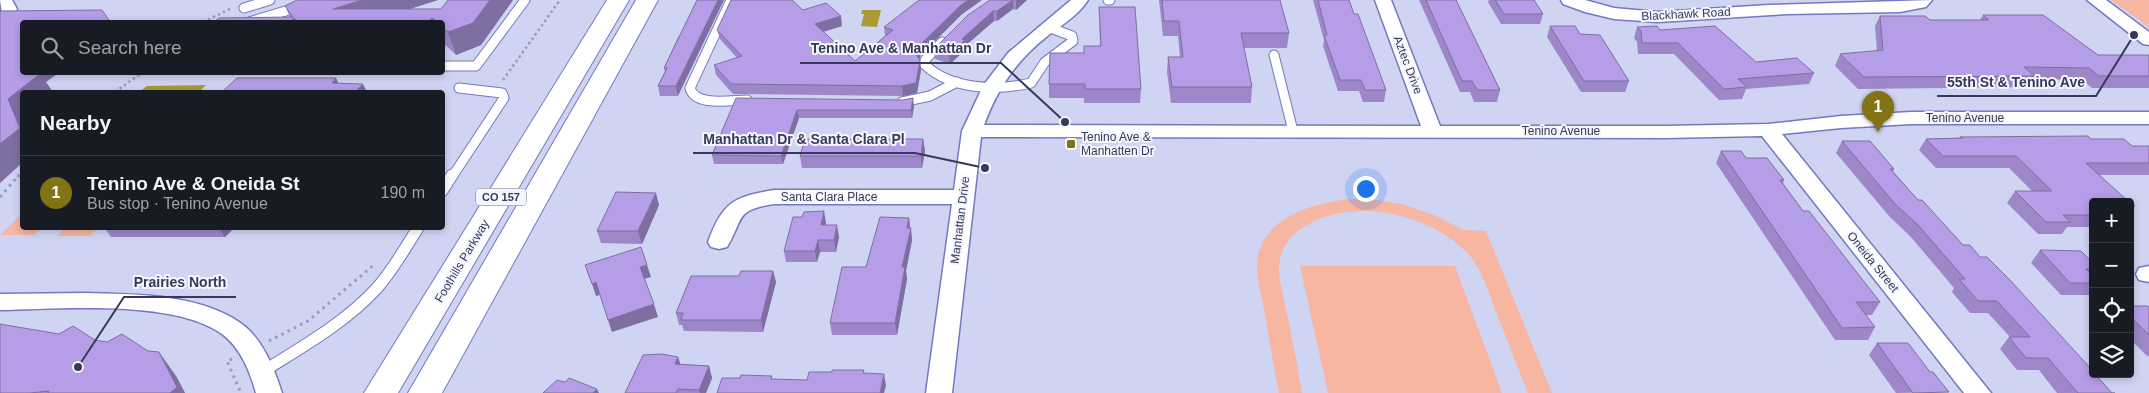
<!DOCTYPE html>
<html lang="en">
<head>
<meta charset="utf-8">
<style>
	body { margin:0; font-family:Helvetica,sans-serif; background:#242831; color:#f1f3f6 }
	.controls { position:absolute; right:15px; bottom:15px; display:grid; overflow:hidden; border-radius:5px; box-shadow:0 2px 8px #0003 }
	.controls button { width:45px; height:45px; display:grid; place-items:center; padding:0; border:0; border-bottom:1px solid #363941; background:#171b24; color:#f1f3f6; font:25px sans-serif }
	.you { position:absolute; left:1365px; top:188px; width:18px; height:18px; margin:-12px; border:4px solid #fff; border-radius:50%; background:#1a73e8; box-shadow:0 0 0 8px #1a73e833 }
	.badge { display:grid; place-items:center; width:32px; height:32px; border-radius:50%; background:#827314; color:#fff; font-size:16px; font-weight:700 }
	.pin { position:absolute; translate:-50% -41px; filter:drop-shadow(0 1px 2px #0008) }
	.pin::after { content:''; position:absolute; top:26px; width:18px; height:15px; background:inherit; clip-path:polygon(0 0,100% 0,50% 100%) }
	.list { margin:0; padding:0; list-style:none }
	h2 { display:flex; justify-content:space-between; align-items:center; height:65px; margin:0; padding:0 20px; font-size:21px }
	h2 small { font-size:16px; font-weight:400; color:#9ea1a6 }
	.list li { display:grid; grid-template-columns:32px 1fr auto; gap:15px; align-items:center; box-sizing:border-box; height:75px; padding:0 20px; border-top:1px solid #363941 }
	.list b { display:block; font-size:19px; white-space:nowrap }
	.list p { margin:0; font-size:16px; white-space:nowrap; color:#9ea1a6 }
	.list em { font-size:16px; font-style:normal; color:#9ea1a6 }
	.icon { flex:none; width:28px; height:28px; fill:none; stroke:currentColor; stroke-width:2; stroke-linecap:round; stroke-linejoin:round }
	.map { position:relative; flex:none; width:2149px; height:393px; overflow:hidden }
	.search { position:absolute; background:#171b24; box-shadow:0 2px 8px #0003; left:20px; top:20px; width:425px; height:55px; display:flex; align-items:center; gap:12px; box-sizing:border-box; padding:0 18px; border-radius:5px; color:#9ea1a6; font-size:19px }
	.panel { position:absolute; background:#171b24; box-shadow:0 2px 8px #0003; left:20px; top:90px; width:425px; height:140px; border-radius:5px }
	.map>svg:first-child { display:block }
	.green { fill:#f7b6a1 }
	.water { fill:#ac9a32 }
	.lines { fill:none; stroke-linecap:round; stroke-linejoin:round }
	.lane-far1-casing { stroke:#7379c1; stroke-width:11 }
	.lane-casing { stroke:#7379c1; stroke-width:13 }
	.street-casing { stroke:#7379c1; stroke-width:3 }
	.highway-casing { stroke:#7379c1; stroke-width:2 }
	.path-far1 { stroke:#979bbb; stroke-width:2.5; stroke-dasharray:2.5 3; stroke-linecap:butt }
	.path { stroke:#979bbb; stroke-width:3; stroke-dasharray:2.5 4.5; stroke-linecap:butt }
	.lane-far1 { stroke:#fff; stroke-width:9 }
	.lane { stroke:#fff; stroke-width:11 }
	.street { fill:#fff; fill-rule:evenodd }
	.highway { fill:#fff; fill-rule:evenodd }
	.wall { fill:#9d87c8 }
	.shaded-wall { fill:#7f6ea2 }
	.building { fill:#b69de8; stroke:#7f6ea2 }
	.poi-dot { fill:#827314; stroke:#f5f6fe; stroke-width:2 }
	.labels { text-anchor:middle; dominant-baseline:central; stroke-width:4; stroke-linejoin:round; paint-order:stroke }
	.shield { fill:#f5f6fe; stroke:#6f728a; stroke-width:1 }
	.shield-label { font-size:11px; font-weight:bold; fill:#363959 }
	.street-label { font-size:12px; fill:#363959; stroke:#f5f6fe }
	.poi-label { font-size:12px; fill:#363959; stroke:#f5f6fe; text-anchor:start }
	.leader { fill:none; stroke:#363959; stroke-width:2 }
	.callout-dot { fill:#363959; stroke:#f5f6fe; stroke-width:2 }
	.callout-label { font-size:14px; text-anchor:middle; font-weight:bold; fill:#363959; stroke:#f5f6fe; stroke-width:4; stroke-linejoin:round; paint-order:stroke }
</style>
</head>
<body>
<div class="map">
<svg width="2149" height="393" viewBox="0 0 2149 393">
	<rect width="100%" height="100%" fill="#cfd4f3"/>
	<!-- green -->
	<g class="green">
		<polygon points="2111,0 2149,0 2149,27"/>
		<path d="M1351,199L1376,200L1402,204L1434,215L1463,230L1486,231L1552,393H1528C1517,366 1507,339 1496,312C1489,293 1483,273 1471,257C1434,214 1353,195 1304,227C1292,234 1283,245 1280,259C1277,273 1282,290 1285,304C1291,333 1297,363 1302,393H1279C1274,367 1269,340 1265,314C1262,298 1257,281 1257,265C1259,218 1312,203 1351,199Z"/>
		<polygon points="22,214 22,228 42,228 34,235 0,235"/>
		<polygon points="65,228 98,228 89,236 57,236"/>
		<polygon points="1300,266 1455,266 1502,393 1328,393"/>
	</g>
	<!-- water -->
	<g class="water">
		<polygon points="862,10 881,10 877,27 861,26 864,14 861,14"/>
		<polygon points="206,85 199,92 139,92 147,86"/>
	</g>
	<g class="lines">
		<!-- lane-far1 casing -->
		<g class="lane-far1-casing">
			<g id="lane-far1">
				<path d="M731,0L690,88C695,107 731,100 747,100"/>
				<polyline points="1108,0 1110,0"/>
				<polyline points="244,8 270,0"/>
				<polyline points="249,22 322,0"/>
				<path d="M942,42L925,60L924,64C951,90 996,91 1031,83L1045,62L1073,41L1072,36L1048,27"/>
				<polyline points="1274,55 1293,131"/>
				<polyline points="442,66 476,66 525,0"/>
				<polyline points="902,102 930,96 957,82"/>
				<polyline points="452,177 504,98 502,93 459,88"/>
			</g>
		</g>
		<!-- lane casing -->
		<g class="lane-casing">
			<g id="lane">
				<polyline points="442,191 452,175"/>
				<path d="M262,372C302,347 345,323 377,288C393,270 405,248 418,228"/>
			</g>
		</g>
		<!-- street casing -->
		<g class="street-casing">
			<g id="street">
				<polygon points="0,0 12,0 17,9 14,13 2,13"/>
				<path d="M1071,0H1088C1078,16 1060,26 1045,38C1015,62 997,90 984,125L1421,126L1375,0H1391L1440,126H1665L1768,124L1841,116L1911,112H2149V124H1911L1841,128L1782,134L1991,393H1964L1762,136L1665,138L981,137L952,393H926L952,204H774C734,210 744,219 727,247L719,249L711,247L708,242C723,202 733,197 774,190H954L962,131L983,86L1008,53Z"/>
				<polygon points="1561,0 1585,0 1614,8 1658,12 1769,5 1932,0 1926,7 1900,12 1788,14 1658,22 1614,19 1585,12 1563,4"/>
				<polygon points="2087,0 2106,0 2149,32 2149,45 2143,44"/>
				<polygon points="2149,266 2149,282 2139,280 2136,274 2139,268"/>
				<path d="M87,293C134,294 198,294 239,322C262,337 274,368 282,393H256C250,372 241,348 222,334C174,299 59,309 0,310V294Z"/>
			</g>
		</g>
		<!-- highway casing -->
		<g class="highway-casing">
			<g id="highway">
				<polygon points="607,0 629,0 398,393 364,393"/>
				<polygon points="636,0 658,0 442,393 408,393"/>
			</g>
		</g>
		<!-- path-far1 -->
		<g class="path-far1">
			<polyline points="203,22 230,9"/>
			<polyline points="503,80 560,0"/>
			<polyline points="115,92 143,72"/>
			<polyline points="18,177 22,172"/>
		</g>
		<!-- path -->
		<g class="path">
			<polyline points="0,197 19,175"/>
			<polyline points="269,341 308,321 376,263"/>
			<polyline points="232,359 227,361 241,393"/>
		</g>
		<!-- lane-far1 -->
		<use href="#lane-far1" class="lane-far1"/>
		<!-- lane -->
		<use href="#lane" class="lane"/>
		<!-- street -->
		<use href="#street" class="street"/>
		<!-- highway -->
		<use href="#highway" class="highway"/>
	</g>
	<!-- wall -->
	<g class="wall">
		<polygon points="297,0 438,0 409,9 441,9 448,0 513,0 481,45 456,55 442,42 442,22 214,22 290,17 285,6"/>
		<polygon points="990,0 1027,0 1016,10 1013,9 997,21 994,21 965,46 965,50 950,64 935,59 934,49"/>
		<polygon points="1159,0 1280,0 1289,33 1287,48 1244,48 1252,87 1251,103 1171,103 1167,72 1168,57 1180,57 1178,36 1163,36"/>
		<polygon points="1313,0 1349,0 1354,14 1386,90 1384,102 1363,102 1359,91 1338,91 1323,46 1324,40"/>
		<polygon points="1419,0 1456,0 1500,90 1497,102 1474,102 1470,92 1460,92"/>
		<polygon points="1489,0 1534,0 1543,14 1540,24 1501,24 1488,2"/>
		<polygon points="1099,7 1141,89 1140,103 1084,103 1084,98 1049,98 1049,84 1084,53 1100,46"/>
		<polygon points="803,10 842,26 823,32 855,61 885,36 884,27 961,15 920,56 920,59 921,70 917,93 903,96 733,94 716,75 714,65 737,58 720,39 717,30"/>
		<polygon points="1983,15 2098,55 2149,55 2149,88 2092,88 2082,80 2032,79 2027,87 1858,89 1835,66 1840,54 1877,51 1875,26 1880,16 1930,20 1980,20"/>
		<polygon points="1550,26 1580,34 1629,81 1625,92 1581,92 1547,37"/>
		<polygon points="1637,27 1660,30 1756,62 1814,73 1809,84 1746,89 1742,99 1719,100 1674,54 1638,54 1637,42 1634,38"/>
		<polygon points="679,35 678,96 660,96 658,86 665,72 664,68"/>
		<polygon points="736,98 914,106 912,118 799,118 783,164 714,164 712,155"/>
		<polygon points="1960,137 2091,139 2132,146 2149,146 2149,175 2099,175 2093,202 2093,227 2067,227 2062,234 2038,234 2007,203 2015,191 2032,191 2009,168 1936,168 1919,150 1926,139 1959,138"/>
		<polygon points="923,139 925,151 922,168 802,168 800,156"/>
		<polygon points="1842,141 1894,169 1893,171 1918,200 2112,393 2057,393 2039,370 2017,370 2000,349 2009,337 2010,337 1988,313 1970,313 1952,292 1954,288 1911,237 1889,216 1836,153"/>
		<polygon points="1721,151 1746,158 1784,180 1783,183 1803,211 1880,302 1872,315 1866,315 1875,327 1868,340 1835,340 1716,163"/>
		<polygon points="2130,203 2135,206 2130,212"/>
		<polygon points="659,205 642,244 601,243 597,231"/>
		<polygon points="909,218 912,240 906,271 907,279 897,335 832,335 830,323 866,267"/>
		<polygon points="826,223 826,225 839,237 836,252 820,252 817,262 786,262 784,251"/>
		<polygon points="105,228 234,228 225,237 111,237"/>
		<polygon points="2040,250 2093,263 2093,293 2091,295 2061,295 2031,263"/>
		<polygon points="773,271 776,282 763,332 684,331 682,325 679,325 676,313 739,276"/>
		<polygon points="2130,306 2149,308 2149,356 2147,356 2130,339"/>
		<polygon points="1877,343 1930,372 1949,392 1896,393 1869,355"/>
		<polygon points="678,357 680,364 709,366 712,378 706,393 625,393"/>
		<polygon points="176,376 185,393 0,393"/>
	</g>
	<!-- shaded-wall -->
	<g class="shaded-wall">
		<polygon points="362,0 438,0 369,22 333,9"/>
		<polygon points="490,0 513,0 481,45 456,55 448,32"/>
		<polygon points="718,0 724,0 678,96 676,86"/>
		<polygon points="968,0 982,0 961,15 920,56 918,65 917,56 919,46 961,5"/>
		<polygon points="1013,0 1013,9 997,21 997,11"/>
		<polygon points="1017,0 1027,0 1016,10 1016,1"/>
		<polygon points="993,11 994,21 965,46 965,50 950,64 949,54 962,39"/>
		<polygon points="841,16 842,26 816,34 815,24"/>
		<polygon points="294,18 296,22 290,22"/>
		<polygon points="432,18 434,22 429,22"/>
		<polygon points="920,60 921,70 917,93 903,96 902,86"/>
		<polygon points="37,72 60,72 46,82 53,92 22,92 22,163 0,183 0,144 8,99"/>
		<polygon points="336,78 343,92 332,83"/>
		<polygon points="363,84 367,92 355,92"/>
		<polygon points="913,98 914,106 912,118 911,110"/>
		<polygon points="797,110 799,118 783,164 781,156"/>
		<polygon points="923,139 925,151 922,168 921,156"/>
		<polygon points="656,193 659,205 642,244 638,231"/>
		<polygon points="824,211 826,223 823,237 821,225"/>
		<polygon points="909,218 910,230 907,228"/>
		<polygon points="837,225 839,237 836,252 834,240"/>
		<polygon points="219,228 234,228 225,237"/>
		<polygon points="911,228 912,240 906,271 907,279 897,335 895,323 902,267"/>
		<polygon points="818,240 820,252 817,262 815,251"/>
		<polygon points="647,265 651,277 644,279 640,267"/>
		<polygon points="773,271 776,282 763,332 761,320"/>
		<polygon points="596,282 600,295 596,296 592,284"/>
		<polygon points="654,304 658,317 612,332 608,320"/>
		<polygon points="159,352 176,376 185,393 170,393"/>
		<polygon points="678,357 682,369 675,364"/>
		<polygon points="709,366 712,378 706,393 700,393 699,390"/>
		<polygon points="884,374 886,386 884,393 880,393"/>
		<polygon points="597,389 599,393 593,393"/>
	</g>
	<!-- building -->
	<g class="building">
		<polygon points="297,0 362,0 333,9 441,9 448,0 490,0 473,23 448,32 442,28 442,22 437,22 432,18 429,22 297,22 294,18 290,22 214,22 219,18 293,17 285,6"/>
		<polygon points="697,0 718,0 676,86 658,86 667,68 664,68"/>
		<polygon points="731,0 792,0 803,10 826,3 841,16 815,24 855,61 893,30 884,27 919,0 968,0 961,5 919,46 917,56 920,60 916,83 902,86 731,84 714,65 742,56 717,30"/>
		<polygon points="990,0 1013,0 997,11 993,11 962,39 965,40 949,54 934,49 968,15"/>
		<polygon points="1162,0 1280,0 1289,33 1241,33 1252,87 1172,87 1168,57 1183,57 1179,21 1164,21"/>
		<polygon points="1318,0 1349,0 1354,14 1358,14 1386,90 1365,90 1361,80 1340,80 1324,35 1327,35"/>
		<polygon points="1426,0 1456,0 1500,90 1477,90 1472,81 1462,81"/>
		<polygon points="1495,0 1534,0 1543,14 1504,14"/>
		<polygon points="1099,7 1135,7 1141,89 1085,89 1085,84 1049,84 1050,53 1084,53 1084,46 1101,46"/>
		<polygon points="102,10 109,20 106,22 22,22 22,72 40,72 40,74 8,99 20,128 0,144 0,11"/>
		<polygon points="1983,15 2043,15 2098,55 2149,55 2149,76 2099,76 2089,68 2024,67 2034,76 1864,77 1840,54 1883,50 1880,16 1925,16 1930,20 1989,20"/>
		<polygon points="1550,26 1575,26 1580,34 1600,35 1629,81 1584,81"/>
		<polygon points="1657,26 1660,30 1715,26 1756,62 1797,58 1814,73 1738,79 1747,87 1724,89 1678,43 1642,43 1641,31 1637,27"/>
		<polygon points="237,78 336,78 332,83 363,84 355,92 222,92"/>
		<polygon points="736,98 903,100 913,98 911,110 797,110 781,156 712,155"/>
		<polygon points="2088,136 2091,139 2124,139 2132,146 2149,146 2149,163 2086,163 2129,202 2093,202 2093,215 2063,215 2071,222 2046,222 2015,191 2052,191 2016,156 1943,156 1926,139 1962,138 1960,137"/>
		<polygon points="805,139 923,139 921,156 800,156"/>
		<polygon points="1842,141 1870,141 1894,169 1890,169 1918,200 1922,200 1963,245 1970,245 1980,257 1987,257 2009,279 2093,371 2093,374 2095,374 2112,393 2115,393 2078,393 2048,358 2026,358 2009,337 2030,337 1997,301 1978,301 1959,279 1965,279 1918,225 1895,204"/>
		<polygon points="1721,151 1741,151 1746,158 1767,158 1784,180 1780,180 1803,211 1809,211 1880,302 1856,302 1875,327 1842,328"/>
		<polygon points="616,192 656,193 638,231 597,231"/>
		<polygon points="2130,203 2135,206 2130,206"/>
		<polygon points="824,211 821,225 837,225 834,240 818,240 815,251 784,251 793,217 802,217 804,212"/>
		<polygon points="880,217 909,218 907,228 911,228 902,267 905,267 895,323 830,323 842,267 866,267"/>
		<polygon points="641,247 647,265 640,267 654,304 608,320 596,282 592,284 585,265"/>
		<polygon points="2040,250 2081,251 2093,263 2093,269 2086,269 2093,275 2093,283 2070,283"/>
		<polygon points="741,271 773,271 761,320 681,320 683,313 676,313 691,276 739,276"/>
		<polygon points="2130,306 2148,306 2149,308 2149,335 2130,316"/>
		<polygon points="0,324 59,334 73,326 95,340 107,342 122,334 148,351 159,352 177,387 170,393 48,393 49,391 30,393 0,393"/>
		<polygon points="1877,343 1908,343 1930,372 1933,372 1949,392 1913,393"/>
		<polygon points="662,354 678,357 675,364 709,366 699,390 678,389 676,393 625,393 643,355"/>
		<polygon points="832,370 864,370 863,373 884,374 880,393 717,393 722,378 740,378 741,375 772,376 771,379 807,380 809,372 832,372"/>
		<polygon points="569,378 597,389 593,393 543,393 557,380 565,382"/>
	</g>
	<!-- markers -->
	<rect class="poi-dot" x="1066" y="139" width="10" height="10" rx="2.5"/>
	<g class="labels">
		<!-- shield labels -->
		<rect class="shield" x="476" y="188.5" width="50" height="17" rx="4"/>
		<g class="shield-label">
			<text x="501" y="197">CO 157</text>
		</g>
		<!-- street labels -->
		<g class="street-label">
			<text transform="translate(1686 14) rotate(-3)">Blackhawk Road</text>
			<text transform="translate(1408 65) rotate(69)">Aztec Drive</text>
			<text x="1965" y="118">Tenino Avenue</text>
			<text x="1561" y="131">Tenino Avenue</text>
			<text x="829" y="197">Santa Clara Place</text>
			<text transform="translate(960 220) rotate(-83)">Manhattan Drive</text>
			<text transform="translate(462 261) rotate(-59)">Foothills Parkway</text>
			<text transform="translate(1873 262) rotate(51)">Oneida Street</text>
		</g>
		<!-- poi labels -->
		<g class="poi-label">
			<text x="1081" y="137">Tenino Ave &amp;<tspan x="1081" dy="14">Manhatten Dr</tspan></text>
		</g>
	</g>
	<!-- callouts -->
	<path class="leader" d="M1065 122L1001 63H800M2134 35L2096 96H1937M985 168L915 153H693M78 367L124 297H236"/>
	<g class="callout-dot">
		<circle cx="1065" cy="122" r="5"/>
		<circle cx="2134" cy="35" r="5"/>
		<circle cx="985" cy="168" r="5"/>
		<circle cx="78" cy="367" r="5"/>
	</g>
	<g class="callout-label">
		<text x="901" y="53">Tenino Ave &amp; Manhattan Dr</text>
		<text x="2016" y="87">55th St &amp; Tenino Ave</text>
		<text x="804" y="144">Manhattan Dr &amp; Santa Clara Pl</text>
		<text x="180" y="287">Prairies North</text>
	</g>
</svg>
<div class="controls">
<button>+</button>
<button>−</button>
<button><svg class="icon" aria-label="locate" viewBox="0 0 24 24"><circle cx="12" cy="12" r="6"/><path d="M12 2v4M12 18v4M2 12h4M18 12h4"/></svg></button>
<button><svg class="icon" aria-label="layers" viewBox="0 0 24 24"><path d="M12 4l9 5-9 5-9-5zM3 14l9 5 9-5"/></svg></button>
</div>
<div class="you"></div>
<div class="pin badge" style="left:1878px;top:132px">1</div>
<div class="search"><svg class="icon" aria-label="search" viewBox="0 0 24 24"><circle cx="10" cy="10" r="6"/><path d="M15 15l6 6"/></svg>Search here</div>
<section class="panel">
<h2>Nearby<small></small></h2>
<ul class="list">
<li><span class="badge">1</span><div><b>Tenino Ave &amp; Oneida St</b><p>Bus stop · Tenino Avenue</p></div><em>190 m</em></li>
</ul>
</section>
</div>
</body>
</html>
